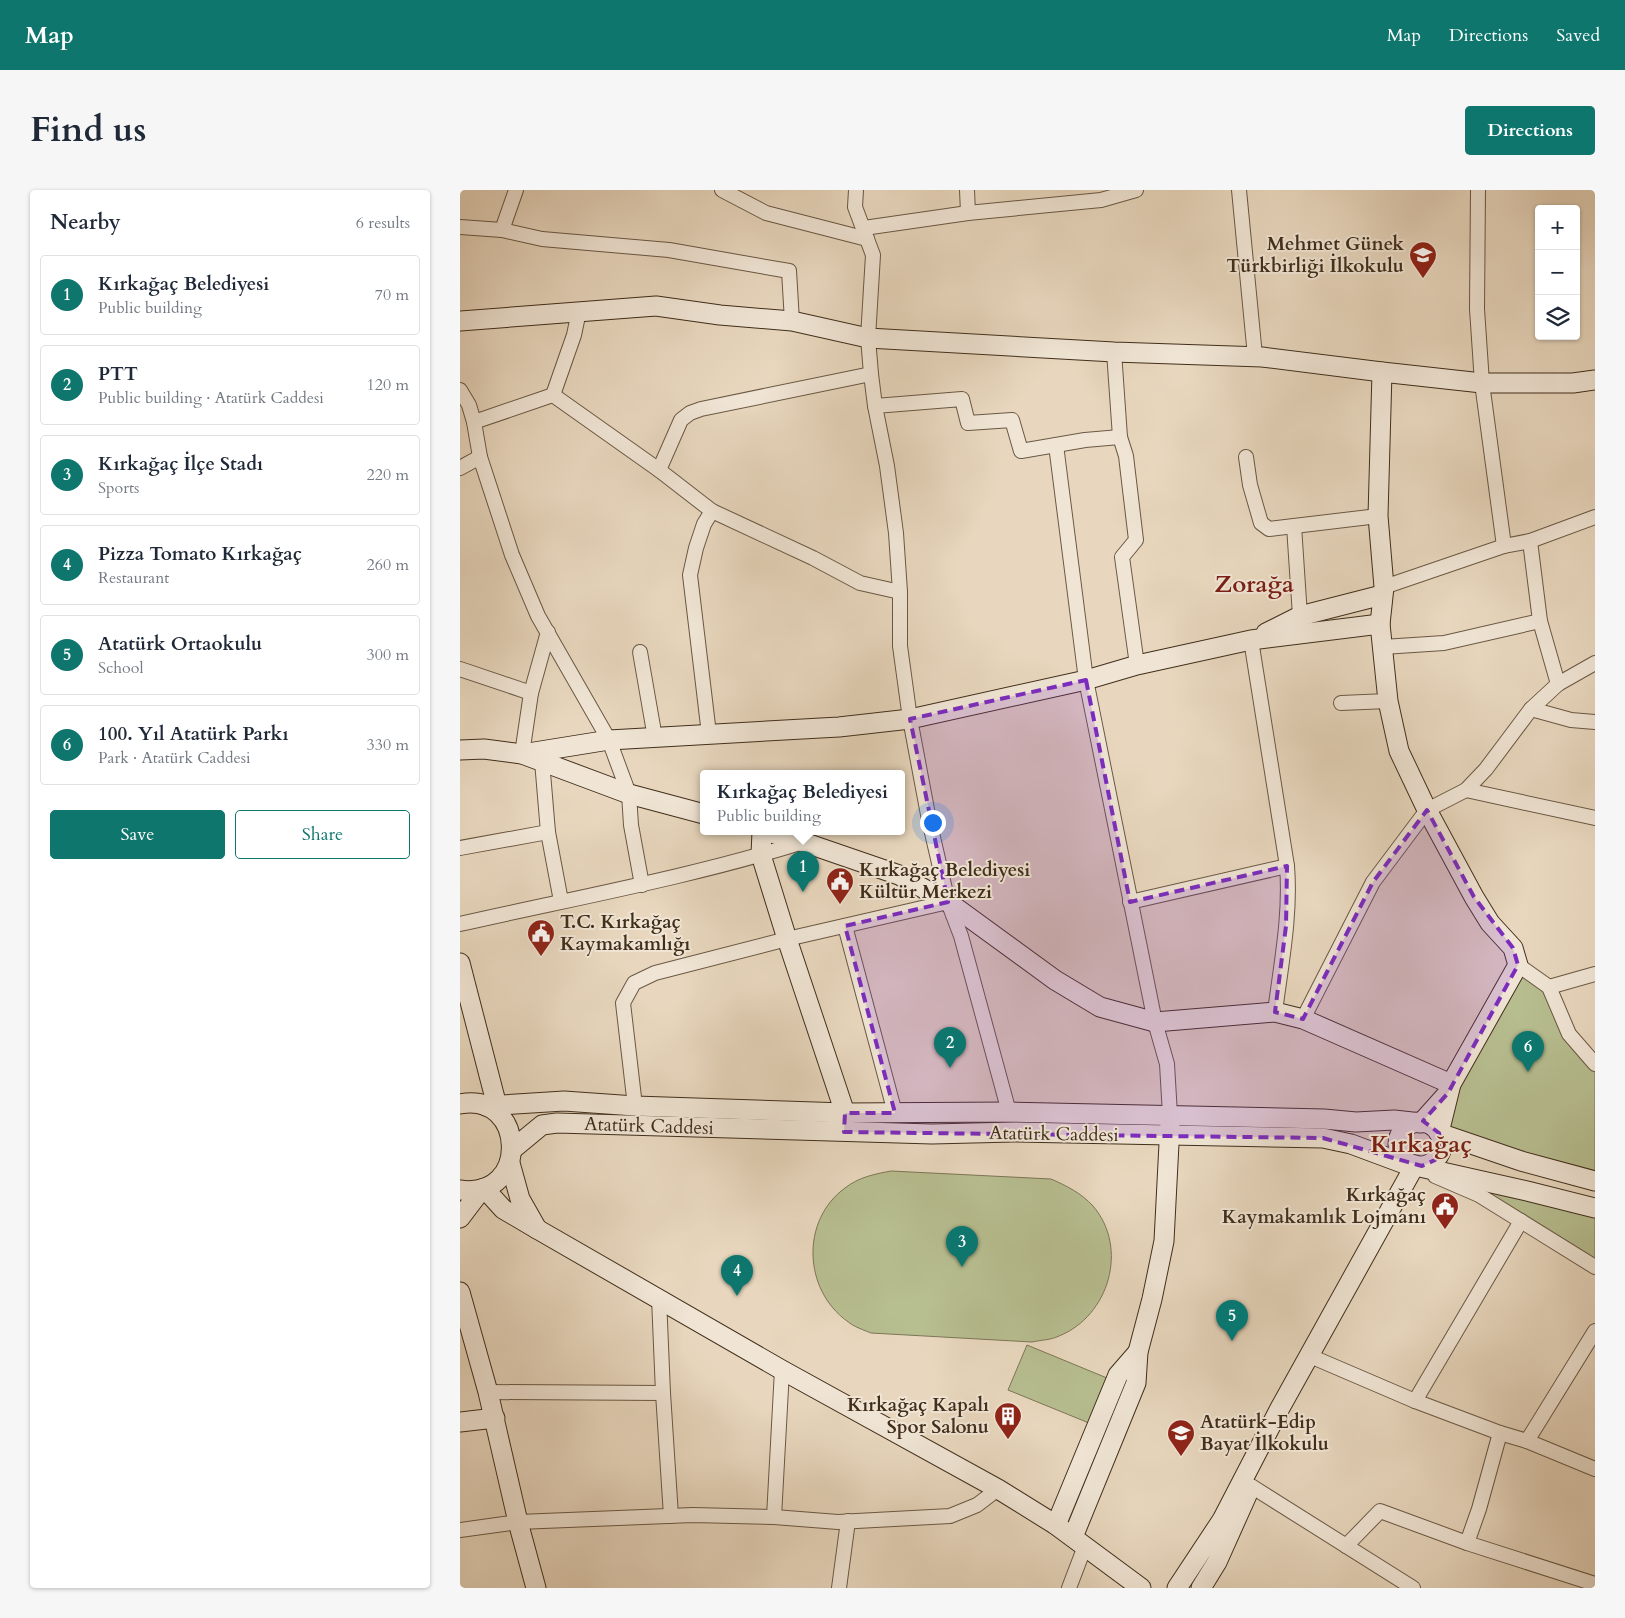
<!DOCTYPE html>
<html lang="en">
<head>
<meta charset="utf-8">
<style>
	body { margin:0; font-family:Cardo,serif; background:#f6f6f7; color:#1f2937 }
	.controls { position:absolute; right:15px; top:15px; display:grid; overflow:hidden; border-radius:5px; box-shadow:0 1px 4px #0004 }
	.controls button { width:45px; height:45px; display:grid; place-items:center; padding:0; border:0; border-bottom:1px solid #e0e1e3; background:#fff; color:#1f2937; font:25px sans-serif }
	.you { position:absolute; left:472px; top:632px; width:18px; height:18px; margin:-12px; border:4px solid #fff; border-radius:50%; background:#1a73e8; box-shadow:0 0 0 8px #1a73e833 }
	.badge { display:grid; place-items:center; width:32px; height:32px; border-radius:50%; background:#0f766e; color:#fff; font-size:16px; font-weight:700 }
	.pin { position:absolute; translate:-50% -41px; filter:drop-shadow(0 1px 2px #0008) }
	.pin::after { content:''; position:absolute; top:26px; width:18px; height:15px; background:inherit; clip-path:polygon(0 0,100% 0,50% 100%) }
	.popup { position:absolute; left:240px; top:580px; width:205px; height:65px; box-sizing:border-box; display:grid; place-content:center; border-radius:5px; background:#fff; filter:drop-shadow(0 1px 4px #0005); font-size:16px; white-space:nowrap; color:#747a83 }
	.popup b { font-size:19px; color:#1f2937 }
	.popup::after { content:''; position:absolute; left:50%; top:100%; margin-left:-10px; border:10px solid transparent; border-top-color:#fff }
	.list { margin:0; padding:0; list-style:none }
	h2 { display:flex; justify-content:space-between; align-items:center; height:65px; margin:0; padding:0 20px; font-size:21px }
	h2 small { font-size:16px; font-weight:400; color:#747a83 }
	.list li { display:grid; grid-template-columns:32px 1fr auto; gap:15px; align-items:center; box-sizing:border-box; height:80px; margin:0 10px 10px; padding:0 10px; border:1px solid #e0e1e3; border-radius:5px }
	.list b { display:block; font-size:19px; white-space:nowrap }
	.list p { margin:0; font-size:16px; white-space:nowrap; color:#747a83 }
	.list em { font-size:16px; font-style:normal; color:#747a83 }
	.actions { display:flex; gap:10px; padding:15px 20px }
	.actions a { flex:1; padding:11px 0; border:1px solid #0f766e; border-radius:5px; text-align:center; font-size:18px; color:#0f766e }
	.actions .main { background:#0f766e; color:#fff }
	.icon { flex:none; width:28px; height:28px; fill:none; stroke:currentColor; stroke-width:2; stroke-linecap:round; stroke-linejoin:round }
	.map { position:relative; flex:none; width:1135px; height:1398px; overflow:hidden; border-radius:5px }
	header { display:flex; align-items:center; gap:30px; box-sizing:border-box; height:70px; padding:0 25px; background:#0f766e; color:#fff }
	header strong { font-size:24px }
	nav { display:flex; gap:28px; margin-inline-start:auto; font-size:18px }
	.intro { display:flex; align-items:center; justify-content:space-between; box-sizing:border-box; height:120px; padding:0 30px }
	h1 { margin:0; font-size:35px }
	.button { padding:12px 22px; border-radius:5px; background:#0f766e; color:#fff; font-size:18px; font-weight:700 }
	main { display:flex; gap:30px; padding:0 30px }
	aside { flex:1; background:#fff; border-radius:5px; box-shadow:0 1px 4px #0004 }
	.map>svg:first-child { display:block }
	.green { fill:#b7be90; stroke:#7c7656 }
	.lines { fill:none; stroke-linecap:round; stroke-linejoin:round }
	.street-casing { stroke:#6a5844; stroke-width:16 }
	.secondary-casing { stroke:#402e1b; stroke-width:21 }
	.street { stroke:#f0e5d5; stroke-width:14 }
	.secondary { stroke:#f0e5d5; stroke-width:19 }
	.marked { fill:#7b2cbf; fill-opacity:0.2; stroke:#7b2cbf; stroke-width:4; stroke-dasharray:10 6; stroke-linejoin:round }
	.labels { text-anchor:middle; dominant-baseline:central; stroke-width:4; stroke-linejoin:round; paint-order:stroke }
	.poi-label { font-size:19px; font-weight:bold; fill:#402e1b; stroke:#f0e5d5; text-anchor:end }
	.street-label { font-size:19px; fill:#402e1b; stroke:#f0e5d5 }
	.district-label { font-size:24px; font-weight:bold; fill:#7a1f14; stroke:#f0e5d5 }
</style>
</head>
<body>
<header>
<strong>Map</strong>
<nav><a>Map</a><a>Directions</a><a>Saved</a></nav>
</header>
<div class="intro"><h1>Find us</h1><a class="button">Directions</a></div>
<main>
<aside>
<h2>Nearby<small>6 results</small></h2>
<ul class="list">
<li><span class="badge">1</span><div><b>Kırkağaç Belediyesi</b><p>Public building</p></div><em>70 m</em></li>
<li><span class="badge">2</span><div><b>PTT</b><p>Public building · Atatürk Caddesi</p></div><em>120 m</em></li>
<li><span class="badge">3</span><div><b>Kırkağaç İlçe Stadı</b><p>Sports</p></div><em>220 m</em></li>
<li><span class="badge">4</span><div><b>Pizza Tomato Kırkağaç</b><p>Restaurant</p></div><em>260 m</em></li>
<li><span class="badge">5</span><div><b>Atatürk Ortaokulu</b><p>School</p></div><em>300 m</em></li>
<li><span class="badge">6</span><div><b>100. Yıl Atatürk Parkı</b><p>Park · Atatürk Caddesi</p></div><em>330 m</em></li>
</ul>
<div class="actions"><a class="main">Save</a><a>Share</a></div>
</aside>
<div class="map">
<svg width="1135" height="1398" viewBox="0 0 1135 1398">
	<rect width="100%" height="100%" fill="#e8d7be"/>
	<filter id="stains"><feTurbulence type="fractalNoise" baseFrequency=".004" numOctaves="4"/><feColorMatrix values="0 0 0 0 .2 0 0 0 0 .09 0 0 0 0 .02 0 0 0 .5 -.17"/></filter>
	<radialGradient id="worn" r=".72"><stop offset=".6" stop-color="#630" stop-opacity="0"/><stop offset="1" stop-color="#630" stop-opacity=".3"/></radialGradient>
	<!-- green -->
	<g class="green">
		<polygon points="1058,776 1088,797 1135,875 1135,990 980,943 989,903"/>
		<path d="M431,981L591,989C607,996 621,1003 633,1016C669,1058 649,1126 599,1146C591,1150 581,1150 572,1152L411,1143C404,1140 394,1137 387,1131C344,1100 340,1031 385,998C399,987 415,984 431,981Z"/>
		<polygon points="992,994 1135,1018 1135,1077"/>
		<polygon points="567,1155 647,1188 629,1233 548,1200"/>
	</g>
	<g class="lines">
		<!-- street casing -->
		<g class="street-casing">
			<g id="street">
				<polyline points="262,0 306,23 407,49"/>
				<polyline points="396,0 395,17 413,65 408,148 411,184 415,216 427,276 436,343 440,402 440,456 450,529 469,630 488,712 501,746 549,922"/>
				<polyline points="507,0 508,23"/>
				<polyline points="779,0 795,166"/>
				<polyline points="1018,0 1017,119 1022,193 1044,356"/>
				<polyline points="0,37 42,40 82,49 209,60 329,81 332,131"/>
				<polyline points="404,38 508,23 641,10 676,0"/>
				<polyline points="42,40 56,0"/>
				<polyline points="654,162 660,247 666,266 676,350 662,367 677,475"/>
				<polyline points="0,200 9,215 14,232 20,267 52,365 78,426 149,550 169,604 171,635 182,695"/>
				<polyline points="93,205 199,280 252,321 353,368 400,393 440,402"/>
				<polyline points="93,205 114,145 119,121"/>
				<polyline points="415,216 502,209 508,233 552,230 561,261 625,250 660,247"/>
				<polyline points="14,232 93,205"/>
				<polyline points="596,255 626,490 695,832 707,874 710,925"/>
				<polyline points="786,267 790,295 801,333 809,339 918,326"/>
				<polyline points="0,278 20,267"/>
				<polyline points="199,280 221,230 230,223 241,219 411,184"/>
				<polyline points="834,336 840,426"/>
				<polyline points="1070,351 1080,431 1098,494"/>
				<polyline points="924,397 1044,356 1070,351 1135,327"/>
				<path d="M791,450L827,676C831,725 821,774 815,822"/>
				<polyline points="923,457 984,453 1080,431"/>
				<polyline points="180,462 195,548"/>
				<polyline points="0,479 71,503"/>
				<polyline points="881,513 928,511"/>
				<polyline points="1071,519 1111,530 1135,532"/>
				<polyline points="249,544 230,385 236,358 244,334 252,321"/>
				<polyline points="62,564 71,503 88,442"/>
				<polyline points="82,571 88,642 101,711"/>
				<polyline points="1006,600 1135,628"/>
				<polyline points="0,658 88,642"/>
				<polyline points="670,712 827,676"/>
				<path d="M0,734C115,708 231,687 343,652"/>
				<polyline points="385,736 435,923"/>
				<polyline points="1058,775 1089,797 1109,844 1135,874"/>
				<polyline points="1089,797 1135,784"/>
				<polyline points="843,829 913,692 967,620 1006,600 1026,579 1071,519 1098,494 1135,473"/>
				<polyline points="175,916 163,813 174,793 195,783 327,749 488,712"/>
				<polyline points="975,986 1019,1005 1135,1077"/>
				<polyline points="199,1108 203,1203 211,1326"/>
				<polyline points="850,1166 955,1211 1040,1243 1067,1251 1135,1279"/>
				<polyline points="28,1202 203,1203"/>
				<polyline points="955,1211 1061,1031"/>
				<polyline points="1067,1251 1135,1141"/>
				<polyline points="791,1296 953,1398"/>
				<polyline points="314,1327 322,1180"/>
				<polyline points="0,1340 58,1332 233,1325 314,1327 378,1332 490,1326 517,1315 538,1299"/>
				<polyline points="1007,1353 1019,1319 1040,1243"/>
				<polyline points="886,1356 920,1321 1007,1353 1135,1394"/>
				<polyline points="379,1398 388,1331"/>
				<polyline points="609,1398 625,1356"/>
			</g>
		</g>
		<!-- secondary casing -->
		<g class="secondary-casing">
			<g id="secondary">
				<polyline points="0,131 196,116 260,125 332,131 408,148 654,162 802,167 922,182 1022,193 1113,193 1135,190"/>
				<polyline points="922,182 918,326 924,397 920,434 928,511 939,561 967,620 1014,707 1030,733 1053,758 1058,775 991,894 979,943 1061,971 1135,991"/>
				<polyline points="806,443 840,426 922,405"/>
				<polyline points="0,560 24,559 62,564 169,604 244,624"/>
				<polyline points="62,564 149,550 379,537 450,529 626,490 677,475 791,450 920,434"/>
				<polyline points="302,641 301,665 327,749 385,923 384,934"/>
				<polyline points="305,641 343,652 439,685 488,712 595,790 640,817 695,832 815,822 843,829 991,894"/>
				<polyline points="0,773 37,916"/>
				<path d="M0,914C66,901 71,1010 0,1000"/>
				<polyline points="26,916 104,911 175,916 385,923 549,922 864,929 896,932 934,930 961,933 987,904"/>
				<circle cx="960" cy="954" r="22"/>
				<polyline points="53,959 82,935 97,933 472,944 554,942 863,948 891,954 942,973 1067,1001 1135,1018"/>
				<polyline points="24,998 43,1019 77,1039 60,1009 50,973"/>
				<polyline points="0,1028 22,999"/>
				<polyline points="77,1039 322,1180 538,1299 596,1335 681,1398"/>
				<polyline points="0,1102 28,1202 58,1332 76,1398"/>
				<polyline points="0,1232 35,1228"/>
				<polyline points="596,1335 658,1185 678,1162"/>
				<polyline points="613,1347 676,1193 678,1162 692,1109 704,1051 710,934"/>
				<polyline points="717,1398 762,1330 820,1218 955,975"/>
				<polyline points="741,1398 757,1372 787,1305"/>
			</g>
		</g>
		<!-- street -->
		<use href="#street" class="street"/>
		<!-- secondary -->
		<use href="#secondary" class="secondary"/>
	</g>
	<!-- marked area -->
	<path class="marked" d="M626,490L670,712L827,676L826,736L815,822L843,829L913,692L967,620L1014,707L1053,758L1058,775L988,903L963,931L979,943L982,958L975,970L962,976L863,948L384,942L385,923H435L385,736L488,712L450,529Z"/>
	<!-- icons -->
	<defs>
		<g id="school-pin" transform="scale(1.4375)"><path d="M0 17L-7.5 6A9.5 9.5 0 1 1 7.5 6Z" fill="#8f2418" stroke="#f0e5d5"/><path d="M0-5L7-2L0 1L-7-2ZM-4 1L0 2.5L4 1V4Q0 6-4 4Z" fill="#fff"/></g>
		<g id="civic-pin" transform="scale(1.4375)"><path d="M0 17L-7.5 6A9.5 9.5 0 1 1 7.5 6Z" fill="#8f2418" stroke="#f0e5d5"/><path d="M-.6-6.5H3V-4.5H.6V-3L4-1V1h2V6H-6V1h2V-1L-.6-3ZM-1.2 2.5V6h2.4V2.5Z" fill="#fff"/></g>
		<g id="building-pin" transform="scale(1.4375)"><path d="M0 17L-7.5 6A9.5 9.5 0 1 1 7.5 6Z" fill="#8f2418" stroke="#f0e5d5"/><path d="M-4-6H4V6H1V3H-1V6H-4ZM-2.5-4.3h1.7v1.8h-1.7ZM.8-4.3h1.7v1.8H.8ZM-2.5-1h1.7V.8h-1.7ZM.8-1h1.7V.8H.8Z" fill="#fff"/></g>
	</defs>
	<g fill-rule="evenodd">
		<use href="#school-pin" x="963" y="65"/>
		<use href="#civic-pin" x="380" y="691"/>
		<use href="#civic-pin" x="81" y="743"/>
		<use href="#civic-pin" x="985" y="1016"/>
		<use href="#building-pin" x="548" y="1226"/>
		<use href="#school-pin" x="721" y="1243"/>
	</g>
	<g class="labels">
		<!-- poi labels -->
		<g class="poi-label">
			<text x="944" y="54">Mehmet Günek<tspan x="944" dy="22">Türkbirliği İlkokulu</tspan></text>
			<text x="399" y="680" text-anchor="start">Kırkağaç Belediyesi<tspan x="399" dy="22">Kültür Merkezi</tspan></text>
			<text x="100" y="732" text-anchor="start">T.C. Kırkağaç<tspan x="100" dy="22">Kaymakamlığı</tspan></text>
			<text x="966" y="1005">Kırkağaç<tspan x="966" dy="22">Kaymakamlık Lojmanı</tspan></text>
			<text x="529" y="1215">Kırkağaç Kapalı<tspan x="529" dy="22">Spor Salonu</tspan></text>
			<text x="740" y="1232" text-anchor="start">Atatürk-Edip<tspan x="740" dy="22">Bayat İlkokulu</tspan></text>
		</g>
		<!-- street labels -->
		<g class="street-label">
			<text transform="translate(189 936) rotate(2)">Atatürk Caddesi</text>
			<text transform="translate(594 944) rotate(1)">Atatürk Caddesi</text>
		</g>
		<!-- district labels -->
		<g class="district-label">
			<text x="794" y="394">Zorağa</text>
			<text x="961" y="954">Kırkağaç</text>
		</g>
	</g>
	<rect width="100%" height="100%" filter="url(#stains)"/>
	<rect width="100%" height="100%" fill="url(#worn)"/>
</svg>
<div class="controls">
<button>+</button>
<button>−</button>
<button><svg class="icon" aria-label="layers" viewBox="0 0 24 24"><path d="M12 4l9 5-9 5-9-5zM3 14l9 5 9-5"/></svg></button>
</div>
<div class="you"></div>
<div class="pin badge" style="left:343px;top:702px">1</div>
<div class="popup"><b>Kırkağaç Belediyesi</b>Public building</div>
<div class="pin badge" style="left:490px;top:878px">2</div>
<div class="pin badge" style="left:502px;top:1077px">3</div>
<div class="pin badge" style="left:277px;top:1106px">4</div>
<div class="pin badge" style="left:772px;top:1151px">5</div>
<div class="pin badge" style="left:1068px;top:882px">6</div>
</div>
</main>
</body>
</html>
